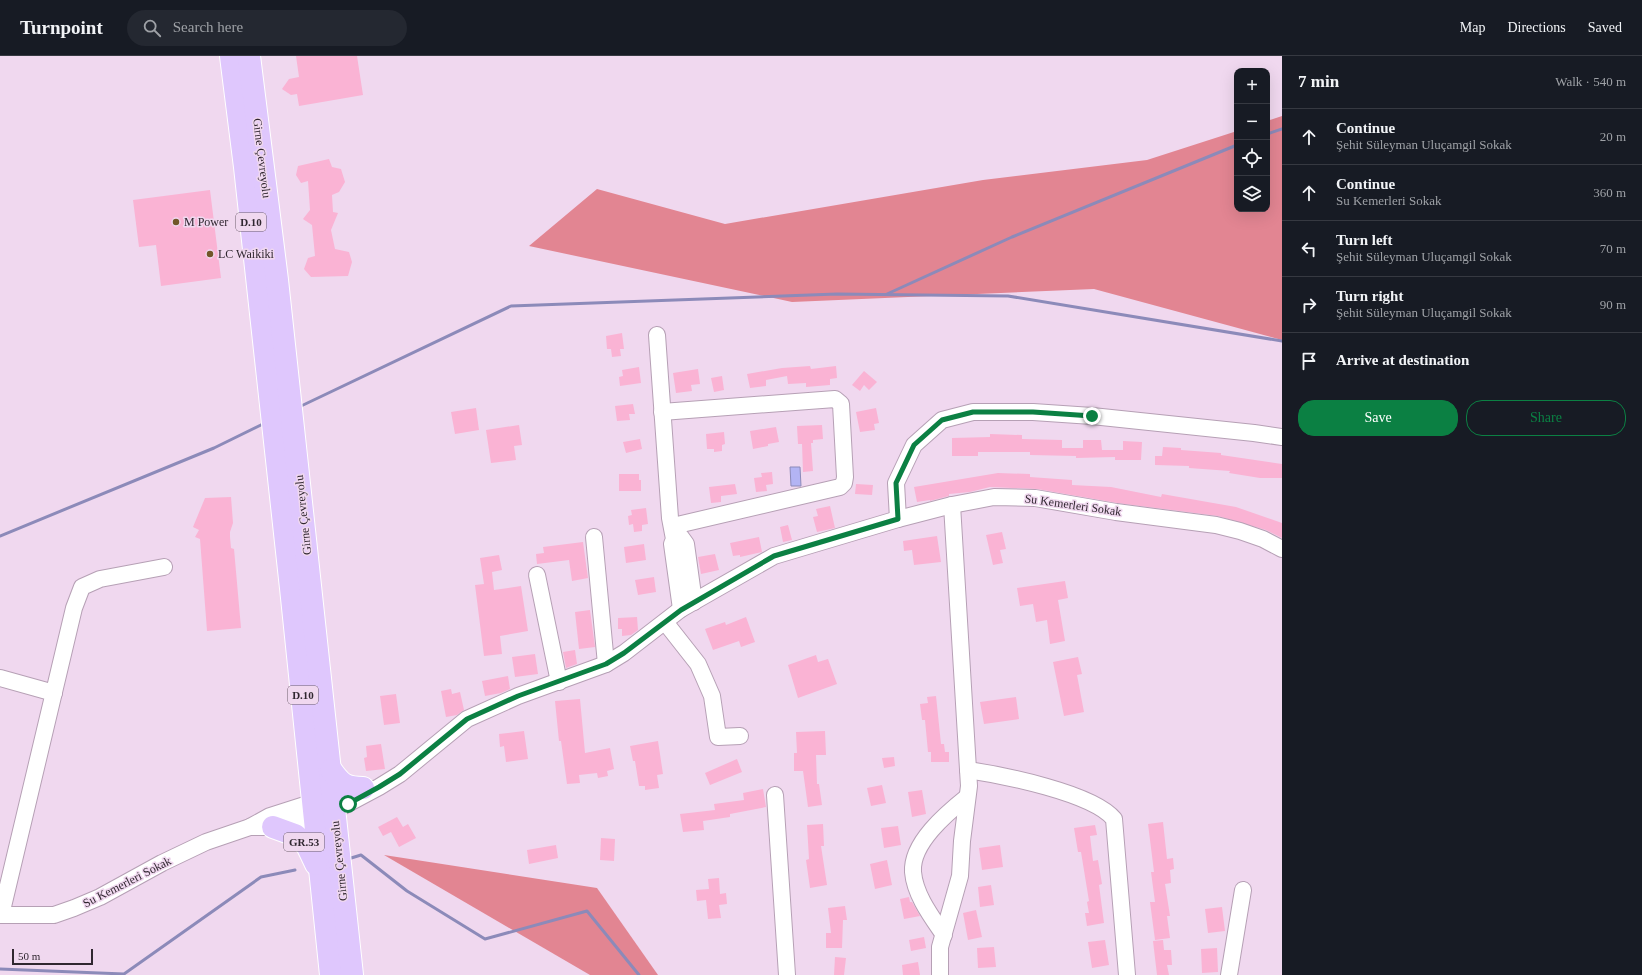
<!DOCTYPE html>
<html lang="en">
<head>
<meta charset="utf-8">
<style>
	body { margin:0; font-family:"Times New Roman",serif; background:#242831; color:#f1f3f6 }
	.controls { position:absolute; right:12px; top:12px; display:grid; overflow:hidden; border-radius:8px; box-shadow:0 4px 16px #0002 }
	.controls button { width:36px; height:36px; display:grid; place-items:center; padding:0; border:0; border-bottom:1px solid #363941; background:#171b24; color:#f1f3f6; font:20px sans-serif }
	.scale { position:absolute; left:12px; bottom:10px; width:81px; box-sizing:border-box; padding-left:4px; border:2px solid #302730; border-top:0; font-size:11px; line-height:14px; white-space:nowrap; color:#302730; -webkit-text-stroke:3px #f0d8ef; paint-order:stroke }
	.stop { position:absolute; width:12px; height:12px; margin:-9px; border:3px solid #0b8043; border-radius:50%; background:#fff }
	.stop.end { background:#0b8043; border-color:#fff; box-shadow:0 1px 4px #0008 }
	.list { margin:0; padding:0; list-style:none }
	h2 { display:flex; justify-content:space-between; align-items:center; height:52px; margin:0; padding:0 16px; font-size:17px }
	h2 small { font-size:13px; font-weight:400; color:#9ea1a6 }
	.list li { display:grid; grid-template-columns:26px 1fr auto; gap:12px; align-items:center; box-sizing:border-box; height:56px; padding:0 16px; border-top:1px solid #363941 }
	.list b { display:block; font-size:15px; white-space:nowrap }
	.list p { margin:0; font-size:13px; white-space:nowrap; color:#9ea1a6 }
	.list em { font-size:13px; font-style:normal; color:#9ea1a6 }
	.actions { display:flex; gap:8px; padding:12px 16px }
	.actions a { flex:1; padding:9px 0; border:1px solid #0b8043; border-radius:16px; text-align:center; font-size:14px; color:#0b8043 }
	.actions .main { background:#0b8043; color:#fff }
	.icon { flex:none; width:22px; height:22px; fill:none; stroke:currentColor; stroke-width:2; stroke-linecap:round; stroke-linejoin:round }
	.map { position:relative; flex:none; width:1282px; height:919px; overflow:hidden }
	header { display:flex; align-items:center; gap:24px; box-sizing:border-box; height:56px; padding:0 20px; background:#171b24; border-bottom:1px solid #363941 }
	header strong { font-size:19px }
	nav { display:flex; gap:22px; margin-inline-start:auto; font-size:14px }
	.search { width:280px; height:36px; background:#242831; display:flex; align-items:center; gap:10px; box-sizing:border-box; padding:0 14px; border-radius:22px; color:#9ea1a6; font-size:15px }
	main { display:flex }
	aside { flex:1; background:#171b24 }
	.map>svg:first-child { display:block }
	.forest { fill:#e28592 }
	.water { fill:#b3b4f4; stroke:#8c8ab9 }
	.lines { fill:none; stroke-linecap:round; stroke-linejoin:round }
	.stream { stroke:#8c8ab9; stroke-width:3 }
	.building { fill:#fab3d4 }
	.minor-casing { stroke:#b6a0b5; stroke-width:18 }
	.highway-casing { stroke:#fff; stroke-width:24 }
	.minor { stroke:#fff; stroke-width:16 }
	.highway { stroke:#dfc7fd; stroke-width:22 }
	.route { stroke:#0b8043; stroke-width:5 }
	.poi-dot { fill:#715628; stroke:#f0d8ef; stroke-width:1.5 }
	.labels { text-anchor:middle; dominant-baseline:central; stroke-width:3; stroke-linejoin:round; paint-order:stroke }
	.shield { fill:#f0d8ef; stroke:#6a5c69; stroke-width:1 }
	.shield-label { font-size:11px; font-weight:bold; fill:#302730 }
	.street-label { font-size:12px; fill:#302730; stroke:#f0d8ef }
	.poi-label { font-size:12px; fill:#302730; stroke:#f0d8ef; text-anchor:start }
</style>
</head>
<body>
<header>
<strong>Turnpoint</strong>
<div class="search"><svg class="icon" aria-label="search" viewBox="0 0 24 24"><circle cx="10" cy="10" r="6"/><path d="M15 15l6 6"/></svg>Search here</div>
<nav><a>Map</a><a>Directions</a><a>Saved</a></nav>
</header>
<main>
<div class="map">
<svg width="1282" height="919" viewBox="0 0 1282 919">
	<rect width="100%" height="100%" fill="#f0d8ef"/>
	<!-- forest -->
	<g class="forest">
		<polygon points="1282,60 1282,284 1094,233 792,246 529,190 597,133 725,168 983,124 1147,104 1237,75 1237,153 1267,153 1267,65"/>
		<polygon points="384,799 597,832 658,919 590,919"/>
	</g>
	<!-- water -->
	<polygon class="water" points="790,411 800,411 801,430 791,430"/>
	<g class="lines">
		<!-- stream -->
		<g class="stream">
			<polyline points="1267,78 1282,73"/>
			<polyline points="887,238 1012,181 1237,89"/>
			<polyline points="299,351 511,250 837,238 1008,240 1282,285"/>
			<polyline points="0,480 214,392 265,367"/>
			<polyline points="348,803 361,799 407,835 485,883 587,855 639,919"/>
			<polyline points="0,913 124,918 261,821 295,814"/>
		</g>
	</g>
	<!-- building -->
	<g class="building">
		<polygon points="296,0 357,0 363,39 299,50 297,38 291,39 282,33 289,23 299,21"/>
		<polygon points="329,103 332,111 341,113 345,126 339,136 332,139 333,156 338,157 331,174 335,193 349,196 352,206 348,220 311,221 304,213 308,202 315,200 312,169 303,163 310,154 308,125 301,127 296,119 298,110"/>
		<polygon points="210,134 221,222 161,230 156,189 139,191 133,144"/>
		<polygon points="622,277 624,293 620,293 621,300 612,301 611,293 607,293 606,280"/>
		<polygon points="810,310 811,313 836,310 837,322 830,323 830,329 806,331 806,327 788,328 787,320 766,324 766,330 750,332 747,318 782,312"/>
		<polygon points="639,311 641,327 620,330 619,321 623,320 622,314"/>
		<polygon points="698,313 700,328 691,329 692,335 676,337 673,317"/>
		<polygon points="864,315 877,326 869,334 864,329 860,335 852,329"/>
		<polygon points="722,320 724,334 714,336 711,322"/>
		<polygon points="633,348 635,358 629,358 630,364 617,365 615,350"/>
		<polygon points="476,352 479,374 455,378 451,356"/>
		<polygon points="876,352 879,367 874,368 875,374 860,376 856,356"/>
		<polygon points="519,369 522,389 514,390 516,404 491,407 486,374"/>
		<polygon points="822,369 823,383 813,384 813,387 811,387 813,415 803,416 802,388 798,388 797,370"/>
		<polygon points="776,371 779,386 768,388 768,390 753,393 750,375"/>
		<polygon points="724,376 725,388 722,389 722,395 714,396 714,393 707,393 706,378"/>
		<polygon points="990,378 1022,379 1022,383 1062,384 1062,392 1083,392 1083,384 1101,384 1102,394 1123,394 1123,385 1142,386 1141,404 1115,404 1115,401 1076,402 1076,400 1030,399 1030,396 978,396 978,400 952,400 952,382 990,381"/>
		<polygon points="640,383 642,393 626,397 623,386"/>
		<polygon points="1163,391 1181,392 1181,394 1221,397 1221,399 1282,408 1282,422 1260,422 1229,417 1230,415 1189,412 1189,410 1155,409 1155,400 1162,400"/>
		<polygon points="772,416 773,428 766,429 767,435 756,436 754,422 762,421 761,417"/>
		<polygon points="998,417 1030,418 1030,421 1072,424 1072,429 1111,431 1161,441 1162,438 1236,451 1282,467 1282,482 1266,474 1218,460 1117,447 1037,433 990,431 970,436 949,438 949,440 930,445 930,444 917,446 914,431"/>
		<polygon points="619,418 639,418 639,424 641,424 641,435 619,435"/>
		<polygon points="735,428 737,438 721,440 721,446 711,447 709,431"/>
		<polygon points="856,428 873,429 872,439 855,438"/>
		<polygon points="231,441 233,467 230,476 230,481 231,492 234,493 241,572 207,575 200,483 195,481 199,474 193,471 205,442"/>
		<polygon points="830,450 835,472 817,476 813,461 818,460 816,453"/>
		<polygon points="646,452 648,468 642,469 642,475 634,476 633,468 629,469 628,460 632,459 631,454"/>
		<polygon points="788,469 792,484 783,486 780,471"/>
		<polygon points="1002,476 1006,493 1000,494 1003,507 993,509 986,479"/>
		<polygon points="937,480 941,506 914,509 912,494 904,495 903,485"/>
		<polygon points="759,481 762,496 740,501 740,499 733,500 730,487"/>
		<polygon points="583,486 588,522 572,525 569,504 537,508 536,498 544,497 543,491"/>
		<polygon points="644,488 646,504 626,507 624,491"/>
		<polygon points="715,498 719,514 701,518 698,501"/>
		<polygon points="499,499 502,514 492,516 494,534 521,530 528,575 500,580 502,598 484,600 475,529 484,528 480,502"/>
		<polygon points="654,521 656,536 638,539 635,524"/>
		<polygon points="1065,525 1068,542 1058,544 1065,585 1050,588 1047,564 1036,566 1033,548 1020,550 1017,532"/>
		<polygon points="590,554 595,591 579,593 575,556"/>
		<polygon points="637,561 638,574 631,579 622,580 622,573 618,573 618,562"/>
		<polygon points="746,561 755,586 741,591 739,585 713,594 705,573 725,566 726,569"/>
		<polygon points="575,594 577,608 566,612 563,596"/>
		<polygon points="535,598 538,618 515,621 512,601"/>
		<polygon points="816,599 818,606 828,603 837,628 798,642 788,609"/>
		<polygon points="1078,601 1082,618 1077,619 1084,656 1064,660 1053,606"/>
		<polygon points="508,620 510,633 501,637 485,640 482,625"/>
		<polygon points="451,633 452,638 460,636 464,654 457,659 446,661 441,635"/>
		<polygon points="396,638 400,667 384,669 380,640"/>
		<polygon points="936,640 941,688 944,688 945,696 949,696 949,706 931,706 931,696 928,696 925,664 922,664 920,648 928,647 927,641"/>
		<polygon points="1016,641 1019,663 984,668 980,646"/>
		<polygon points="580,643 585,697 610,692 614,713 607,715 608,720 598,722 597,717 579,719 580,727 567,728 561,685 559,685 555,645"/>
		<polygon points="524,675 528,703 506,706 504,690 500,691 499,678"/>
		<polygon points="825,675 826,699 816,699 817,728 819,728 822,749 808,751 803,715 794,715 794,697 797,697 796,676"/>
		<polygon points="658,685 663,718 657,719 659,732 645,734 645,730 639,730 635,705 633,705 630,690"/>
		<polygon points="381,688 385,713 366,715 364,702 367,701 366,690"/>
		<polygon points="894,701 895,710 884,712 882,702"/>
		<polygon points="737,703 742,716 710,729 705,717"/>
		<polygon points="882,729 886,747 871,750 867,732"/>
		<polygon points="763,733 766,751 730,758 730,761 703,765 704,774 683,776 680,758 715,754 714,748 744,744 743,737"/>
		<polygon points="922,734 926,758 912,761 908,736"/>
		<polygon points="397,761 403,771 408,768 416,782 399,791 391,776 383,780 378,771"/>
		<polygon points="1163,766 1167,803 1173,802 1174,813 1170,814 1171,827 1165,828 1170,860 1167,860 1170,882 1155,884 1150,846 1155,846 1151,816 1154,816 1148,768"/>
		<polygon points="823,768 824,790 821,790 827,829 810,832 806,804 809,803 807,769"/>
		<polygon points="1095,769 1097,779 1090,780 1093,805 1098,804 1102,828 1099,829 1104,867 1087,870 1085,857 1089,857 1087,846 1089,845 1081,796 1078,796 1074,772"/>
		<polygon points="898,770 901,789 884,792 881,772"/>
		<polygon points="601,782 615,783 614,805 600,804"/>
		<polygon points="556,789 558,802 529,808 527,794"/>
		<polygon points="1000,789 1003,811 982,814 979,792"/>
		<polygon points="887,804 892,829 875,833 870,808"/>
		<polygon points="719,822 720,838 726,837 727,848 719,849 721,862 708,863 706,844 697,845 696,834 709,833 708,823"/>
		<polygon points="991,829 994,849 980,851 978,831"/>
		<polygon points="909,841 910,846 912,846 920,860 904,863 900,843"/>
		<polygon points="845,850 847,864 843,864 842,892 826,892 826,877 831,877 828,852"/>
		<polygon points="1222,851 1225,875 1208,877 1205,853"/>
		<polygon points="976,854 982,881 968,884 963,857"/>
		<polygon points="924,881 926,892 911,895 909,884"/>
		<polygon points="1105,884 1109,909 1092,912 1088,886"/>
		<polygon points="1163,884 1164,894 1171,894 1172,909 1167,909 1169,919 1157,919 1153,885"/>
		<polygon points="994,891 996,911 978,912 977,892"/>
		<polygon points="1217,892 1218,916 1202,917 1201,893"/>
		<polygon points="835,901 846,902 844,919 834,919"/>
		<polygon points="918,906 920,919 903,919 902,909"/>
	</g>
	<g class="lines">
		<!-- minor casing -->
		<g class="minor-casing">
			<g id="minor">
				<polyline points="657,279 670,462 674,483 672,488 681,553"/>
				<polyline points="662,356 835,343 841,348 845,421 844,427 840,431 673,470 686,488 694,546"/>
				<polyline points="898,463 896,427 914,389 942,364 973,356 1033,356 1092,360 1254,377 1282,381"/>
				<polyline points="594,481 606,608"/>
				<polyline points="537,519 559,626"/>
				<polyline points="665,566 698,608 712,640 718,681 740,680"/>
				<polyline points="0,622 54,637"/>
				<path d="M968,714C1002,719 1093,737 1114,763L1127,919"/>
				<polyline points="775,739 787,919"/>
				<polyline points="250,771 273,771 315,762 334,755 379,731 400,718 467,663 518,640 606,608 624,597 681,553 774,500 898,463 952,449 994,441 1035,442 1116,456 1216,469 1240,475 1263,483 1282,493"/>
				<polyline points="0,859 54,859 74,852 100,841 162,807 206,786 250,771 270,760 323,743"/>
				<polyline points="1,859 74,552 82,531 100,523 164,511"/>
				<path d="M944,879C931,860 915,839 913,816C911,787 947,757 967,741"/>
				<polyline points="940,919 940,891 960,820 962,785 969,730 952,449"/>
				<polyline points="1229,919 1243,834"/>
			</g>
		</g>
		<!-- highway casing -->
		<g class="highway-casing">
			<g id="highway">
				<polyline points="231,0 245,111 291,532 331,919"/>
				<polyline points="249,0 277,224 352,919"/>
				<path d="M331,714C341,728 345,732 363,732"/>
				<polyline points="273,771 295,779 307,789 316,808"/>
			</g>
		</g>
		<!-- minor -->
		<use href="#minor" class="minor"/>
		<!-- highway -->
		<use href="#highway" class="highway"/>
	</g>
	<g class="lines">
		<!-- route -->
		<polyline class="route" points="348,748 379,731 400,718 467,663 518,640 606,608 624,597 681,554 774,500 898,463 896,427 914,389 942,364 973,356 1033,356 1092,360"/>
	</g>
	<!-- markers -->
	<g class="poi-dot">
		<circle cx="176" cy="166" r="4"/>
		<circle cx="210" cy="198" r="4"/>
	</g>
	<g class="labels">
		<!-- shield labels -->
		<g class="shield">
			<rect x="236" y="157" width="30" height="18" rx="3"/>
			<rect x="288" y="630" width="30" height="18" rx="3"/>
			<rect x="284" y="777" width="40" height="18" rx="3"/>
		</g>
		<g class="shield-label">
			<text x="251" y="166">D.10</text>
			<text x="303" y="639">D.10</text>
			<text x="304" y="786">GR.53</text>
		</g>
		<!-- street labels -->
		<g class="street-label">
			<text transform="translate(262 102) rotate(83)">Girne Çevreyolu</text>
			<text transform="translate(1073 449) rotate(8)">Su Kemerleri Sokak</text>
			<text transform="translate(303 459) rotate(-96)">Girne Çevreyolu</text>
			<text transform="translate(339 805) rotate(-96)">Girne Çevreyolu</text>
			<text transform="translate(127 826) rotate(-27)">Su Kemerleri Sokak</text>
		</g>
		<!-- poi labels -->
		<g class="poi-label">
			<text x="184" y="166">M Power</text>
			<text x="218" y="198">LC Waikiki</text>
		</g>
	</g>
</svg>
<div class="controls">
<button>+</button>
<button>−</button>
<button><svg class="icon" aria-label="locate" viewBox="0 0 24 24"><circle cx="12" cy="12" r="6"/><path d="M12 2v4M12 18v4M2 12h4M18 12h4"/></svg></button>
<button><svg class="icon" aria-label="layers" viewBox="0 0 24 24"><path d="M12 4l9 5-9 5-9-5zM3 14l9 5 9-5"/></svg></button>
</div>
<div class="scale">50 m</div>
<div class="stop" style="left:348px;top:748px"></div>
<div class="stop end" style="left:1092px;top:360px"></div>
</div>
<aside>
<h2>7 min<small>Walk · 540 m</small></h2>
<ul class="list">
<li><svg class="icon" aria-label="ahead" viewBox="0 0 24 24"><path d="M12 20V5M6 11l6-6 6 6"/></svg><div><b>Continue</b><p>Şehit Süleyman Uluçamgil Sokak</p></div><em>20 m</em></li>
<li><svg class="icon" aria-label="ahead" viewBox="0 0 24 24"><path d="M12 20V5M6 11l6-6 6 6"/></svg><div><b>Continue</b><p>Su Kemerleri Sokak</p></div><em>360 m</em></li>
<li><svg class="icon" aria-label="left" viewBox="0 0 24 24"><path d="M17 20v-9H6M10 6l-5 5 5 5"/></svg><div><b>Turn left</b><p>Şehit Süleyman Uluçamgil Sokak</p></div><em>70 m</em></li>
<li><svg class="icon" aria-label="right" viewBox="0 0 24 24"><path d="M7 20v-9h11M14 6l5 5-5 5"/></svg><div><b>Turn right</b><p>Şehit Süleyman Uluçamgil Sokak</p></div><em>90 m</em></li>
<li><svg class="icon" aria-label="arrive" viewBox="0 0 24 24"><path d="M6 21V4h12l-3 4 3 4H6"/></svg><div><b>Arrive at destination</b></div></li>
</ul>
<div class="actions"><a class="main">Save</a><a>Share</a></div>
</aside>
</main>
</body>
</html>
